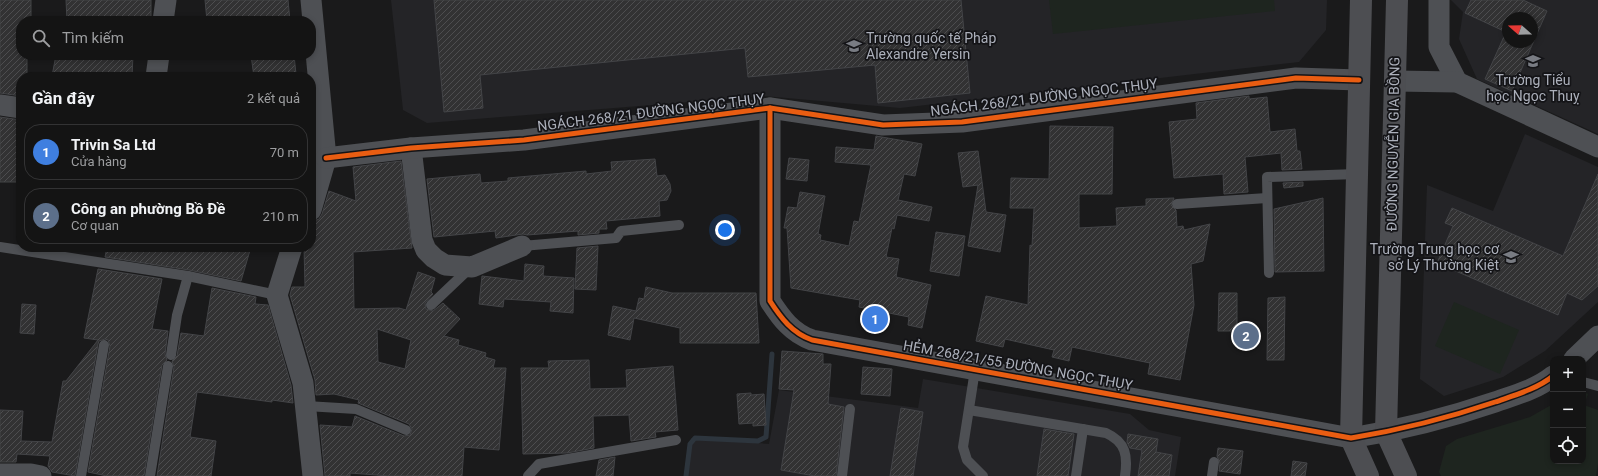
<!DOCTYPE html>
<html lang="vi">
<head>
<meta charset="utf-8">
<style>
	body { margin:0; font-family:Roboto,sans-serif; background:#212122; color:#f1f3f6 }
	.controls { position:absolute; right:12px; bottom:12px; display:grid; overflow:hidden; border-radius:8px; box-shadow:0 2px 6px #0003 }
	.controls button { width:36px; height:36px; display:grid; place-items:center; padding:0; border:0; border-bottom:1px solid #333334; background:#141414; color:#f1f3f6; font:20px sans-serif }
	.compass { position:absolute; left:1502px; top:12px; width:36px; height:36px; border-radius:50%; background:#141414; box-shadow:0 2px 6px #0003; rotate:290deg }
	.you { position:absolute; left:725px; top:230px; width:14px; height:14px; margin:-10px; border:3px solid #fff; border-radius:50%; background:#1a73e8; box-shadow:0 0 0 6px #1a73e833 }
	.badge { display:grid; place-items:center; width:26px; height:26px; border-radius:50%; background:#d93025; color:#fff; font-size:13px; font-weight:700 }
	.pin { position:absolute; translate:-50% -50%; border:2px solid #fff; box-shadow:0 1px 4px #0006 }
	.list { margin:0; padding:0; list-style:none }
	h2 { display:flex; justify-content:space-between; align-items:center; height:52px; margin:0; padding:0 16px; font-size:17px }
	h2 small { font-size:13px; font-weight:400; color:#9d9ea0 }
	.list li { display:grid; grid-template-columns:26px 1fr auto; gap:12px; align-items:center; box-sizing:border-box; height:56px; margin:0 8px 8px; padding:0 8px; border:1px solid #333334; border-radius:16px }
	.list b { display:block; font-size:15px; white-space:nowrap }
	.list p { margin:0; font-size:13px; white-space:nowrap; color:#9d9ea0 }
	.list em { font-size:13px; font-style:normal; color:#9d9ea0 }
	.icon { flex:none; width:22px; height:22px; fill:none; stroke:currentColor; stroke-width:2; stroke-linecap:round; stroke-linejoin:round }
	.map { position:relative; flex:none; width:1598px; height:476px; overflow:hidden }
	.search { position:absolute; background:#141414; box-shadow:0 2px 6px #0003; left:16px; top:16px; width:300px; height:44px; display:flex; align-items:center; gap:10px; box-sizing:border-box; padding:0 14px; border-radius:16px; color:#9d9ea0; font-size:15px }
	.panel { position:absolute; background:#141414; box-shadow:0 2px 6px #0003; left:16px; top:72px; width:300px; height:180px; border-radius:16px }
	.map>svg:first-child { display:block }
	.built { fill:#242427; fill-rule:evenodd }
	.grass { fill:#1e251f }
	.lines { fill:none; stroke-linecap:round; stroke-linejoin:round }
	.stream { stroke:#2d353d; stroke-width:5 }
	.building { fill:url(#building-hatch); stroke:#434447; fill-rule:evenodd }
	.lane { stroke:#4e5054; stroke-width:10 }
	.street { stroke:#4e5054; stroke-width:21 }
	.secondary { stroke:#4d4e52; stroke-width:22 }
	.cycleway-casing { stroke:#141417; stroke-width:8 }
	.cycleway { stroke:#e95d12; stroke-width:5 }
	.labels { text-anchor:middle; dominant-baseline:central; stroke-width:3.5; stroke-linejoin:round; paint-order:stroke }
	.poi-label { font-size:14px; fill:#acb0bb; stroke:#141417; text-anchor:start }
	.street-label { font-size:14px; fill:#acb0bb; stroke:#141417 }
</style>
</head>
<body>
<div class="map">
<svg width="1598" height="476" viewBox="0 0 1598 476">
	<defs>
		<pattern id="building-hatch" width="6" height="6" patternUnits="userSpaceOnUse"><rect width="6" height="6" fill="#323233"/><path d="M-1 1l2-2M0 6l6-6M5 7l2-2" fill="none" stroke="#4d4d4f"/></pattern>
	</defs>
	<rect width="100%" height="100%" fill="#1a1a1b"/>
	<!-- built -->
	<g class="built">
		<polygon points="391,0 1327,0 1326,30 1299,62 900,108 764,96 427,123 403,110"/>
		<path d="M1451,0H1598V134L1477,79L1459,39L1463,12ZM1508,18H1532V42H1508Z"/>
		<polygon points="1525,134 1598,167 1598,302 1545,351 1503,377 1444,396 1420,379 1427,185 1493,211"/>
		<polygon points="923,379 1130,414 1149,430 1181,437 1175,476 685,476 691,438 769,444 779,390 918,408"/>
	</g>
	<!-- grass -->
	<g class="grass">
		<polygon points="1049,0 1274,0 1275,11 1053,34"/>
		<polygon points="1454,302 1519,330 1500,374 1435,346"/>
		<polygon points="1583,392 1588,394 1584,405 1598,410 1598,463 1596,476 1441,476 1439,472 1446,446 1457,439 1530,417 1553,404 1553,461 1583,461"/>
	</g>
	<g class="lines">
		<!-- stream -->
		<polyline class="stream" points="686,476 690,444 695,438 758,441 766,437 772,354"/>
	</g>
	<!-- building -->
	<g class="building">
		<polygon points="0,0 31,0 31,21 21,21 21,55 27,55 27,77 21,77 21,96 0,93"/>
		<polygon points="66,0 151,0 151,21 67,21"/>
		<polygon points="205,0 288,0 290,21 207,21"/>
		<polygon points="434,0 961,0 970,93 878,103 875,65 748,77 745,48 480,75 483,108 444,112"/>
		<path d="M1471,0H1523L1547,11L1512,91L1485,79L1506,32L1465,13ZM1508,18H1532V42H1508Z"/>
		<polygon points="56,55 133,55 132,77 52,76"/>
		<polygon points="251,55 294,55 296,74 254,77"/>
		<polygon points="1249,96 1249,99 1267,97 1270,132 1295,129 1297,151 1300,151 1302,169 1282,170 1281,153 1245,157 1248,192 1224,194 1223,174 1174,178 1169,122 1197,119 1196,103"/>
		<polygon points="0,117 21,120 21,182 0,182"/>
		<polygon points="1050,126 1113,127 1112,194 1079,194 1079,228 1117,226 1116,208 1146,206 1146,199 1174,198 1171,205 1176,210 1177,227 1183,226 1184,230 1210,224 1203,261 1191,264 1194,305 1180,380 1148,374 1150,363 1072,347 1069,361 1052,357 1054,350 1005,339 1003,347 976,341 986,296 1028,305 1030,245 1032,246 1034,208 1010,208 1011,178 1049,179"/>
		<polygon points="876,136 922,144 915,176 904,174 898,200 932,207 929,221 897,215 894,229 892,228 886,257 899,259 896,277 931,285 922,328 908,325 909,317 859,307 860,300 791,288 787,228 784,228 788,207 797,208 800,192 825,196 818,234 821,235 820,240 849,246 854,221 859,222 871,165 835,162 836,147 874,150"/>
		<polygon points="978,151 986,212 1006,215 1000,252 968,246 978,185 963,187 958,153"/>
		<polygon points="789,158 809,160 807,181 786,179"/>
		<polygon points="655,159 657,176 665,175 670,184 671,191 667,200 659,201 660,216 606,221 607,229 599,229 599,233 578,235 578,231 527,235 523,234 496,238 495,231 434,237 427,179 480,174 481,183 508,181 508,178 530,176 586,171 586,174 612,171 611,162"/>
		<path d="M401,161L412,248L353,252L354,309L399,308L406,310L418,272L435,278L431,292L433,294L425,303L426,309L433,311L443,303L460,319L444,336L459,340L458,345L486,353L485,357L495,360L493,368H506L499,450L464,447L462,476H389L350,473V476H325L320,425L352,427L355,416L404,436L410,435L412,429L409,424L358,403L359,400L334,394L316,395L315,380L290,295L292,287H305L304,247H311V222L319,219L322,214L329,191L356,201L353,167ZM377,329L411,340L405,369L378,362Z"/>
		<polygon points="1598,174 1598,286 1582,300 1567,293 1558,315 1437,263 1453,226 1445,223 1452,208 1563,256"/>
		<polygon points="1303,182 1303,186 1284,188 1283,183"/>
		<polygon points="1323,198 1324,271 1275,272 1274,209"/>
		<polygon points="936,232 965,236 959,276 930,271"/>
		<polygon points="598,246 596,290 575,289 577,248"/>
		<polygon points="107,247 251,247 241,281 189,270 105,257"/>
		<polygon points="525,264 544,266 543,276 574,278 573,313 550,311 551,302 504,299 503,307 479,304 482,276 524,281"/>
		<polygon points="98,269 162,279 152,329 168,331 165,354 167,360 162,365 144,476 107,476 88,472 110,346 108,340 105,339 99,341 98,344 75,476 52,472 48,466 50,456 17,454 16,462 0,462 0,410 23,411 21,441 52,442 63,381 66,381 98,340 84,338"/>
		<polygon points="646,287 672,293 756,293 759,343 680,343 680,328 634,318 630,340 608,335 613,306 636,311 639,298 644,299"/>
		<polygon points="212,288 256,297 255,304 268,305 291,385 293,403 272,400 272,402 197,392 190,437 216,441 211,476 157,476 174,367 172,361 177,356 181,333 204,336"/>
		<polygon points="1219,293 1237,293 1237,331 1218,331"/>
		<polygon points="1285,297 1284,360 1267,360 1268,298"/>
		<polygon points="22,304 36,305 34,334 20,333"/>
		<polygon points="782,351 823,354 823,364 831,364 828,404 844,407 836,476 815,476 781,470 794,390 779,389"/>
		<polygon points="589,360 590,389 627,388 626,370 673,366 678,430 655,432 656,437 631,441 629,415 593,416 594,448 567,453 523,454 521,368 549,368 548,361"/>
		<polygon points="863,367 892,369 890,396 861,394"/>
		<polygon points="751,393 751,395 764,394 766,425 753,426 753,423 739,424 737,394"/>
		<polygon points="901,408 923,412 913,476 890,476"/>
		<polygon points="1044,429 1074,434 1068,476 1037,476"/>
		<polygon points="1128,434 1158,439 1156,452 1172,455 1169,476 1138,476 1142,450 1130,448 1127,442"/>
		<polygon points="1218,448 1243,451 1240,474 1219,471 1220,463 1217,456"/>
		<polygon points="615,457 613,476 596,476 599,460"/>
		<polygon points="1293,461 1307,463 1305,476 1291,476"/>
	</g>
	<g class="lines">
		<!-- lane -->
		<g class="lane">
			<polyline points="1177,204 1267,198"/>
			<polyline points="522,246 616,238 621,231 679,225"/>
			<polyline points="0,247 188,276 277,295"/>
			<polyline points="1269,273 1267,177 1357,174"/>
			<polyline points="431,305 470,268"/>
			<polyline points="171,355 177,315 188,276"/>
			<polyline points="975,370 963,447 967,460 983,476"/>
			<polyline points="1583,382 1598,386"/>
			<polyline points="306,406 356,409 406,430"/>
			<path d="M969,410L1106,433C1126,442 1128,456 1125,476"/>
			<polyline points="81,476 104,345"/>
			<polyline points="150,476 168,366"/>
			<polyline points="528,476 539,464 676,440"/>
			<polyline points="842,476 850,409"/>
			<polyline points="1076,476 1083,429"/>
			<polyline points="1212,476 1214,462"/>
		</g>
		<!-- street -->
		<g class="street">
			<polyline points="311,0 326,158 311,210"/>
			<polyline points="1439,0 1439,47 1457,82"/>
			<polyline points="163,21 166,0"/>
			<polyline points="156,77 159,55"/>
			<polyline points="1395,81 1457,82 1598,147"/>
			<polyline points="0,105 21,108"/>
			<path d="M770,108V301C781,318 792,333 812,340L1351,438C1400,430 1448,418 1495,402C1515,395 1537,389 1553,376"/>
			<polyline points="411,148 422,240 426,250 434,258 445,265 472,267 522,246"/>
			<polyline points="326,158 411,148 524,140 770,108 883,125 962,122 1296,78 1359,80"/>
			<polyline points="292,247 277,295 303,383 313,476"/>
			<polyline points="1574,359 1598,336"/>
			<polyline points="0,474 31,474 41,476"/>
		</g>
		<!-- secondary -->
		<g class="secondary">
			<polyline points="1361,0 1351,438 1368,476"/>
			<polyline points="1397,0 1386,432 1406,476"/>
		</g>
		<!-- cycleway casing -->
		<g class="cycleway-casing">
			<g id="cycleway">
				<path d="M770,108V301C781,318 792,333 812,340L1351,438C1400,430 1448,418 1495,402C1515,395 1537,389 1553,376"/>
				<polyline points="326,158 411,148 524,140 770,108 883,125 962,122 1296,78 1359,80"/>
			</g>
		</g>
		<!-- cycleway -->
		<use href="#cycleway" class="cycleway"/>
	</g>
	<!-- icons -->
	<defs>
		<g id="school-bare" transform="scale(1.2)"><path d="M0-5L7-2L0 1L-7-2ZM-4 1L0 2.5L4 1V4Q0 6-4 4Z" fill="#797c83" stroke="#141417" stroke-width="2.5" paint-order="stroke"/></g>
	</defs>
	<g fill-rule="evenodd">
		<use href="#school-bare" x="854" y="46"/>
		<use href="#school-bare" x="1533" y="61"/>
		<use href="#school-bare" x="1511" y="257"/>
	</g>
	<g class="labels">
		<!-- poi labels -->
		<g class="poi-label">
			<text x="866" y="38">Trường quốc tế Pháp<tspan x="866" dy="16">Alexandre Yersin</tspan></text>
			<text x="1533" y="80" text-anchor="middle">Trường Tiểu<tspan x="1533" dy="16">học Ngọc Thuỵ</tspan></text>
			<text x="1499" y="249" text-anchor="end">Trường Trung học cơ<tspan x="1499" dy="16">sở Lý Thường Kiệt</tspan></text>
		</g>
		<!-- street labels -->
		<g class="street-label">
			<text transform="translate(1044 97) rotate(-7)">NGÁCH 268/21 ĐƯỜNG NGỌC THỤY</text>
			<text transform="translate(651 112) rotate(-7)">NGÁCH 268/21 ĐƯỜNG NGỌC THỤY</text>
			<text transform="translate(1393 144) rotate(-89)">ĐƯỜNG NGUYỄN GIA BỒNG</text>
			<text transform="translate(1018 365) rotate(10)">HẺM 268/21/55 ĐƯỜNG NGỌC THỤY</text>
		</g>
	</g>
</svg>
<div class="controls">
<button>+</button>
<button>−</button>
<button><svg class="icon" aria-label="locate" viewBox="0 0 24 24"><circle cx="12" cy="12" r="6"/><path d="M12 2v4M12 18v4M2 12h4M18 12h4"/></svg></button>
</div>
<svg class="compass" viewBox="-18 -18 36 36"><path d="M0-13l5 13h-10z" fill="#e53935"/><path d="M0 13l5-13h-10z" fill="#9d9ea0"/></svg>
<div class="you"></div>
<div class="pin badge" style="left:875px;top:319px;background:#3f7fe0">1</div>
<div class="pin badge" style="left:1246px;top:336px;background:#5c6f8a">2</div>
<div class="search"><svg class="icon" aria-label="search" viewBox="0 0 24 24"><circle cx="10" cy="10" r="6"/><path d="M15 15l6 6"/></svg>Tìm kiếm</div>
<section class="panel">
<h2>Gần đây<small>2 kết quả</small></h2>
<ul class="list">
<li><span class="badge" style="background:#3f7fe0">1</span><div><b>Trivin Sa Ltd</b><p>Cửa hàng</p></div><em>70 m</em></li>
<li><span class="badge" style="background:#5c6f8a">2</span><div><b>Công an phường Bồ Đề</b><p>Cơ quan</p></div><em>210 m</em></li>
</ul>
</section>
</div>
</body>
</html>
